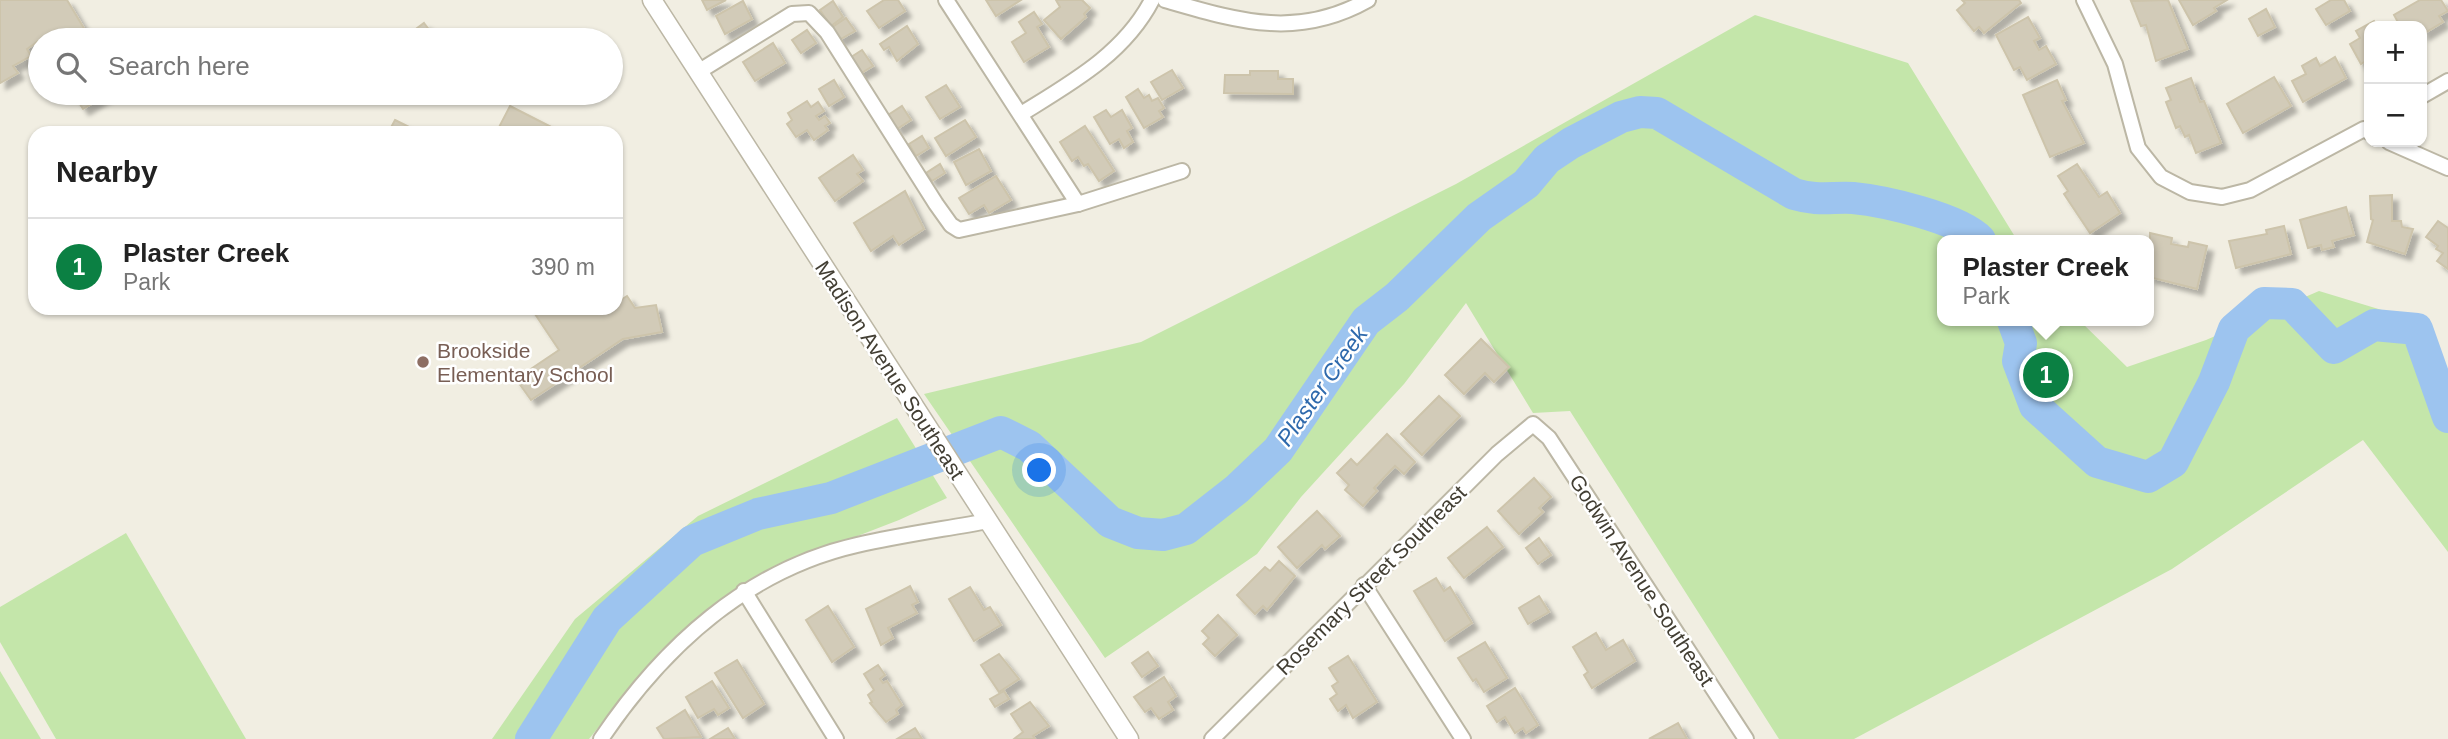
<!DOCTYPE html>
<html lang="en">
<head>
<meta charset="utf-8">
<style>
	body { margin:0; font-family:Arial,sans-serif; background:#f6f6f6; color:#222 }
	.controls { position:absolute; right:21px; top:21px; display:grid; overflow:hidden; border-radius:14px; box-shadow:0 2px 5px #0004 }
	.controls button { width:63px; height:63px; display:grid; place-items:center; padding:0; border:0; border-bottom:2px solid #e0e0e0; background:#fff; color:#222; font:35px sans-serif }
	.you { position:absolute; left:1040px; top:471px; width:24px; height:24px; margin:-18px; border:5px solid #fff; border-radius:50%; background:#1a73e8; box-shadow:0 0 0 10px #1a73e833 }
	.badge { display:grid; place-items:center; width:46px; height:46px; border-radius:50%; background:#0b8043; color:#fff; font-size:23px; font-weight:700 }
	.pin { position:absolute; translate:-50% -50%; border:4px solid #fff; box-shadow:0 2px 7px #0006 }
	.popup { position:absolute; left:1937px; top:235px; width:217px; height:91px; box-sizing:border-box; display:grid; place-content:center; border-radius:14px; background:#fff; filter:drop-shadow(0 2px 5px #0005); font-size:23px; white-space:nowrap; color:#767676 }
	.popup b { font-size:26px; color:#222 }
	.popup::after { content:''; position:absolute; left:50%; top:100%; margin-left:-14px; border:14px solid transparent; border-top-color:#fff }
	.list { margin:0; padding:0; list-style:none }
	h2 { display:flex; justify-content:space-between; align-items:center; height:91px; margin:0; padding:0 28px; font-size:30px }
	h2 small { font-size:23px; font-weight:400; color:#767676 }
	.list li { display:grid; grid-template-columns:46px 1fr auto; gap:21px; align-items:center; box-sizing:border-box; height:98px; padding:0 28px; border-top:2px solid #e0e0e0 }
	.list b { display:block; font-size:26px; white-space:nowrap }
	.list p { margin:0; font-size:23px; white-space:nowrap; color:#767676 }
	.list em { font-size:23px; font-style:normal; color:#767676 }
	.icon { flex:none; width:38px; height:38px; fill:none; stroke:currentColor; stroke-width:2; stroke-linecap:round; stroke-linejoin:round }
	.map { position:relative; flex:none; width:2448px; height:739px; overflow:hidden }
	.search { position:absolute; background:#fff; box-shadow:0 2px 5px #0004; left:28px; top:28px; width:595px; height:77px; display:flex; align-items:center; gap:18px; box-sizing:border-box; padding:0 24px; border-radius:38px; color:#767676; font-size:26px }
	.panel { position:absolute; background:#fff; box-shadow:0 2px 5px #0004; left:28px; top:126px; width:595px; height:189px; border-radius:21px }
	.map>svg:first-child { display:block }
	.green { fill:#c4e6aa }
	.lines { fill:none; stroke-linecap:round; stroke-linejoin:round }
	.river { stroke:#9dc4ef; stroke-width:32 }
	.building { fill:#d2cbb8; stroke:#cdc4ab; stroke-width:2; filter:url(#shadow) }
	.minor-casing { stroke:#bcb7a5; stroke-width:18 }
	.tertiary-casing { stroke:#bcb7a5; stroke-width:21 }
	.minor { stroke:#fff; stroke-width:14 }
	.tertiary { stroke:#fff; stroke-width:18 }
	.education-dot { fill:#8d6e63; stroke:#fff; stroke-width:2.5 }
	.labels { text-anchor:middle; dominant-baseline:central; stroke-width:5; stroke-linejoin:round; paint-order:stroke }
	.education-label { font-size:21px; fill:#785e54; stroke:#fff; text-anchor:start }
	.street-label { font-size:21px; fill:#423e33; stroke:#fff }
	.water-label { font-size:23px; font-style:italic; fill:#2e69ac; stroke:#fff }
</style>
</head>
<body>
<div class="map">
<svg width="2448" height="739" viewBox="0 0 2448 739">
	<defs>
		<filter id="shadow"><feDropShadow dx="6" dy="6" stdDeviation="2" flood-color="#0004"/></filter>
	</defs>
	<rect width="100%" height="100%" fill="#f1eee2"/>
	<!-- green -->
	<g class="green">
		<polygon points="1755,15 1908,63 2017,240 1943,240 1943,321 2080,321 2127,367 2206,340 2319,291 2395,314 2448,384 2448,552 2363,440 2172,569 1854,739 1779,739 1570,411 1533,413 1466,303 1404,384 1301,497 1257,554 1105,658 924,394 1141,342 1456,184"/>
		<polygon points="897,418 947,498 899,520 780,566 732,592 661,650 589,739 492,739 575,619 698,516"/>
		<polygon points="126,533 246,739 56,739 0,642 0,607"/>
		<polygon points="0,671 41,739 0,739"/>
	</g>
	<g class="lines">
		<!-- river -->
		<g class="river">
			<polyline points="2013,321 2021,343 2018,361 2035,406 2097,462 2148,477 2173,462 2214,382 2234,329 2264,303 2292,304 2334,348 2374,325 2417,329 2448,417"/>
			<path d="M531,739L607,619L692,541L758,514L831,498L1001,432L1029,446L1110,522L1138,533L1163,535L1186,529L1237,489L1278,450L1366,321L1397,297L1479,217L1526,184L1547,159L1571,143L1621,117L1640,112L1657,113L1794,194C1817,201 1831,197 1853,198C1884,201 1959,218 1980,240"/>
		</g>
	</g>
	<!-- building -->
	<g class="building">
		<polygon points="0,0 67,0 91,40 40,40 27,49 31,56 13,66 18,73 0,83"/>
		<polygon points="702,0 726,0 707,10"/>
		<polygon points="884,0 898,0 905,11 879,28 867,11"/>
		<polygon points="986,0 1021,0 996,16"/>
		<polygon points="1082,0 1090,8 1084,14 1086,17 1061,39 1044,20 1060,7 1056,0"/>
		<polygon points="1962,0 2019,0 2021,3 1984,33 1979,27 1974,31 1957,10 1965,3"/>
		<polygon points="2168,0 2188,49 2156,61 2146,25 2141,26 2131,1"/>
		<polygon points="2179,0 2227,0 2214,8 2216,11 2193,25"/>
		<polygon points="2331,0 2344,0 2350,11 2326,25 2316,9"/>
		<polygon points="2420,0 2441,0 2448,11 2439,16 2443,22 2423,34 2422,26 2400,26 2394,15"/>
		<polygon points="743,1 752,19 725,34 716,16"/>
		<polygon points="833,1 843,17 831,26 820,10"/>
		<polygon points="2266,9 2275,27 2258,36 2249,19"/>
		<polygon points="1034,12 1042,24 1037,27 1049,47 1024,62 1012,42 1026,33 1019,22"/>
		<polygon points="2028,17 2040,38 2034,41 2039,50 2046,46 2056,64 2027,80 2020,67 2014,70 1996,35"/>
		<polygon points="846,18 855,31 839,40 831,28"/>
		<polygon points="2374,21 2377,26 2369,26 2369,59 2361,64 2350,44 2360,38 2356,31"/>
		<polygon points="424,23 437,40 401,40"/>
		<polygon points="907,26 918,44 897,61 889,47 884,50 880,44"/>
		<polygon points="807,30 816,43 801,53 792,40"/>
		<polygon points="773,43 785,63 755,81 743,62"/>
		<polygon points="862,50 873,66 858,75 848,59"/>
		<polygon points="2335,57 2346,78 2303,102 2292,81 2306,74 2302,66 2316,58 2320,66"/>
		<polygon points="1172,70 1183,88 1162,100 1151,82"/>
		<polygon points="1250,71 1278,71 1278,79 1293,79 1293,94 1224,93 1225,75 1250,75"/>
		<polygon points="2274,77 2291,106 2243,133 2227,104"/>
		<polygon points="2191,78 2200,102 2204,101 2221,143 2196,153 2189,135 2185,137 2180,126 2176,128 2166,102 2171,100 2166,88"/>
		<polygon points="834,80 844,97 829,106 819,89"/>
		<polygon points="2057,80 2066,100 2062,101 2084,143 2050,157 2023,95"/>
		<polygon points="946,85 960,107 940,119 926,97"/>
		<polygon points="1138,89 1144,98 1149,95 1152,101 1158,98 1164,108 1159,111 1163,117 1144,128 1126,97"/>
		<polygon points="73,93 110,93 83,109"/>
		<polygon points="807,101 811,107 818,102 824,111 816,116 819,120 825,116 830,123 825,126 828,130 814,140 807,130 796,137 787,124 792,120 788,113"/>
		<polygon points="510,106 563,133 496,133"/>
		<polygon points="902,106 911,120 897,129 888,115"/>
		<polygon points="1106,110 1111,117 1122,110 1132,128 1127,131 1133,142 1124,148 1119,139 1110,144 1094,117"/>
		<polygon points="395,120 421,133 388,133"/>
		<polygon points="965,120 976,137 946,156 935,138"/>
		<polygon points="1085,126 1114,171 1099,181 1088,164 1084,166 1078,157 1072,161 1060,142"/>
		<polygon points="922,136 929,148 916,156 909,144"/>
		<polygon points="979,149 991,171 966,185 954,162"/>
		<polygon points="853,155 863,170 857,174 863,181 835,201 819,178"/>
		<polygon points="940,164 945,173 932,181 926,173"/>
		<polygon points="2077,164 2099,197 2107,192 2120,213 2090,233 2064,194 2068,191 2058,176"/>
		<polygon points="996,176 1011,200 989,213 984,205 969,214 959,198"/>
		<polygon points="905,191 924,229 899,245 893,236 871,251 854,223"/>
		<polygon points="2392,195 2392,221 2401,221 2402,227 2413,229 2405,254 2367,242 2373,220 2371,219 2370,196"/>
		<polygon points="2346,207 2354,235 2332,241 2334,247 2322,250 2321,245 2308,248 2300,220"/>
		<polygon points="2438,221 2448,228 2448,269 2437,261 2443,253 2436,249 2438,246 2426,237"/>
		<polygon points="2284,226 2291,254 2236,268 2229,241 2267,234 2266,230"/>
		<polygon points="2150,233 2172,238 2171,244 2188,247 2189,242 2207,246 2197,289 2149,277"/>
		<polygon points="627,296 635,308 656,305 662,332 623,339 531,400 516,379 559,350 531,308 616,308 616,303"/>
		<polygon points="1481,339 1509,367 1494,382 1485,373 1464,394 1445,375"/>
		<polygon points="1439,396 1460,416 1422,455 1401,434"/>
		<polygon points="1387,434 1415,462 1404,474 1395,466 1374,488 1377,491 1363,506 1345,490 1349,485 1337,473 1351,459 1357,465"/>
		<polygon points="1534,478 1551,497 1539,508 1543,512 1519,534 1498,511"/>
		<polygon points="1317,511 1340,536 1325,549 1322,545 1297,568 1278,547"/>
		<polygon points="1487,527 1503,547 1464,578 1448,558"/>
		<polygon points="1539,538 1551,555 1538,564 1526,548"/>
		<polygon points="1279,561 1295,576 1267,610 1263,606 1255,614 1237,595 1265,567 1270,571"/>
		<polygon points="1436,578 1444,591 1450,587 1472,623 1445,641 1414,591"/>
		<polygon points="910,586 918,602 912,605 917,613 888,628 893,638 881,645 866,609"/>
		<polygon points="970,587 984,610 990,607 1001,625 974,641 949,599"/>
		<polygon points="1539,596 1549,612 1528,624 1519,608"/>
		<polygon points="828,606 854,647 832,662 806,620"/>
		<polygon points="1218,615 1237,635 1215,656 1203,644 1209,638 1202,631"/>
		<polygon points="1596,633 1606,650 1623,640 1635,661 1592,688 1584,675 1588,672 1573,647"/>
		<polygon points="1485,642 1507,678 1484,692 1476,679 1473,681 1458,658"/>
		<polygon points="1148,652 1158,666 1142,677 1132,663"/>
		<polygon points="999,654 1019,679 999,692 981,665"/>
		<polygon points="1348,656 1377,702 1353,718 1346,705 1338,711 1330,699 1337,694 1332,686 1338,682 1329,668"/>
		<polygon points="737,660 764,704 743,718 715,673"/>
		<polygon points="878,665 885,675 880,679 883,683 887,681 902,705 896,710 898,714 886,722 870,703 872,702 868,695 874,690 864,674"/>
		<polygon points="1164,677 1176,696 1168,702 1173,710 1159,719 1151,708 1145,712 1134,697"/>
		<polygon points="712,681 729,708 718,715 714,709 698,718 686,697"/>
		<polygon points="1515,688 1538,725 1526,733 1523,728 1515,733 1505,717 1497,722 1487,706"/>
		<polygon points="1004,691 1009,699 995,707 990,699"/>
		<polygon points="1030,702 1049,726 1033,736 1035,739 1014,739 1023,732 1011,714"/>
		<polygon points="685,710 701,737 664,739 657,728"/>
		<polygon points="1678,723 1687,739 1649,739"/>
		<polygon points="728,728 735,739 710,739"/>
		<polygon points="915,728 922,739 897,739"/>
	</g>
	<g class="lines">
		<!-- minor casing -->
		<g class="minor-casing">
			<g id="minor">
				<polyline points="946,0 1078,204"/>
				<path d="M1165,0C1238,21 1297,40 1368,0"/>
				<polyline points="2084,0 2115,64 2138,148 2161,177 2190,192 2222,197 2250,190 2364,129 2369,132"/>
				<polyline points="698,72 792,14 809,13 827,32 936,204 951,225 959,230 1078,204 1182,171"/>
				<polyline points="2422,96 2448,81"/>
				<path d="M1021,114C1071,83 1124,54 1152,0"/>
				<polyline points="2389,142 2448,168"/>
				<polyline points="1364,585 1463,739"/>
				<polyline points="744,591 836,739"/>
				<path d="M601,739C663,647 747,570 857,545C901,535 945,529 988,521"/>
				<polyline points="1212,739 1497,454 1533,424 1549,438 1746,739"/>
			</g>
		</g>
		<!-- tertiary casing -->
		<g class="tertiary-casing">
			<polyline id="tertiary" points="652,0 1129,739"/>
		</g>
		<!-- minor -->
		<use href="#minor" class="minor"/>
		<!-- tertiary -->
		<use href="#tertiary" class="tertiary"/>
	</g>
	<!-- markers -->
	<circle class="education-dot" cx="423" cy="362" r="7"/>
	<g class="labels">
		<!-- education labels -->
		<g class="education-label">
			<text x="437" y="350">Brookside<tspan x="437" dy="24">Elementary School</tspan></text>
		</g>
		<!-- street labels -->
		<g class="street-label">
			<text transform="translate(890 370) rotate(57)">Madison Avenue Southeast</text>
			<text transform="translate(1371 580) rotate(-45)">Rosemary Street Southeast</text>
			<text transform="translate(1642 580) rotate(57)">Godwin Avenue Southeast</text>
		</g>
		<!-- water labels -->
		<g class="water-label">
			<text transform="translate(1322 386) rotate(-55)">Plaster Creek</text>
		</g>
	</g>
</svg>
<div class="controls">
<button>+</button>
<button>−</button>
</div>
<div class="you"></div>
<div class="pin badge" style="left:2046px;top:375px">1</div>
<div class="popup"><b>Plaster Creek</b>Park</div>
<div class="search"><svg class="icon" aria-label="search" viewBox="0 0 24 24"><circle cx="10" cy="10" r="6"/><path d="M15 15l6 6"/></svg>Search here</div>
<section class="panel">
<h2>Nearby<small></small></h2>
<ul class="list">
<li><span class="badge">1</span><div><b>Plaster Creek</b><p>Park</p></div><em>390 m</em></li>
</ul>
</section>
</div>
</body>
</html>
